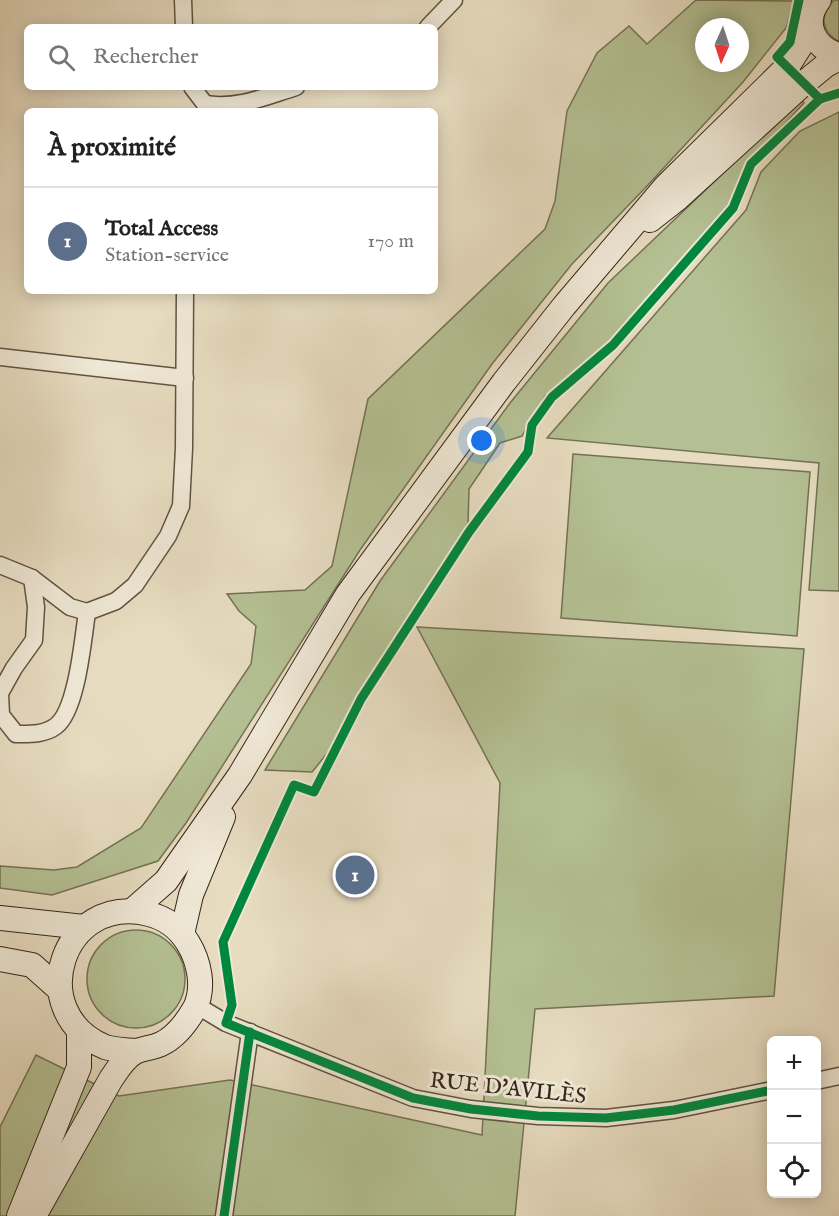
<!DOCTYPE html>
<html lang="fr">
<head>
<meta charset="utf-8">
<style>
	body { margin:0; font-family:"IM FELL English",serif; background:#f6f6f6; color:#222 }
	.controls { position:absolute; right:18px; bottom:18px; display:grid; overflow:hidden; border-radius:9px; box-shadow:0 3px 15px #0003 }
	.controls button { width:54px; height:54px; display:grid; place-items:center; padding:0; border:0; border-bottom:2px solid #e0e0e0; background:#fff; color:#222; font:30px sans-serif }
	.compass { position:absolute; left:695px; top:18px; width:54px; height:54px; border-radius:50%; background:#fff; box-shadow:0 3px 15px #0003; rotate:183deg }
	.you { position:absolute; left:482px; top:441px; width:21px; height:21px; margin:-15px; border:4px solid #fff; border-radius:50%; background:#1a73e8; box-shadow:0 0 0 9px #1a73e833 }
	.badge { display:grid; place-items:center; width:39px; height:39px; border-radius:50%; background:#8f2418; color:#fff; font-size:20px; font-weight:700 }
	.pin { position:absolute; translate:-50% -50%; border:3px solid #fff; box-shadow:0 2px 6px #0006 }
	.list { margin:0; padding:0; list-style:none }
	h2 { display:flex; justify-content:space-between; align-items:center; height:78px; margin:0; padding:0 24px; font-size:26px }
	h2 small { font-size:20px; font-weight:400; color:#767676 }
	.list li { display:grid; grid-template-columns:39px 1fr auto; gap:18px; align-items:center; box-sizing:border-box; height:108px; padding:0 24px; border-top:2px solid #e0e0e0 }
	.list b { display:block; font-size:22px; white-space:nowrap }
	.list p { margin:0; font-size:20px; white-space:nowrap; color:#767676 }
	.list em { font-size:20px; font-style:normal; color:#767676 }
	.icon { flex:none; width:33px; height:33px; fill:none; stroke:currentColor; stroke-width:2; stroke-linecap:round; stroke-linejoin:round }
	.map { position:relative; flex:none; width:839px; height:1216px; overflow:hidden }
	.search { position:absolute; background:#fff; box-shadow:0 3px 15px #0003; left:24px; top:24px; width:414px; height:66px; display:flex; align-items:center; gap:15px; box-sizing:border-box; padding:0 21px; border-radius:9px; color:#767676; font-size:22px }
	.panel { position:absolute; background:#fff; box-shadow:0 3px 15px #0003; left:24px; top:108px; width:414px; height:186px; border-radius:9px }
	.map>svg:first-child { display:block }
	.green { fill:#b4c093; stroke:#747256; stroke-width:1.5; fill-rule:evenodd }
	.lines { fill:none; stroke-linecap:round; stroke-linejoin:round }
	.street-casing { stroke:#615344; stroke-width:19 }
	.secondary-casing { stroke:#34251a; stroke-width:26 }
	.street { stroke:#efe8d6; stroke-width:16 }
	.secondary { stroke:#efe8d6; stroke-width:24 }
	.cycleway-casing { stroke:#efe8d6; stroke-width:13 }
	.cycleway { stroke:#00873e; stroke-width:9 }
	.labels { text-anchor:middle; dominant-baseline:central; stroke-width:6; stroke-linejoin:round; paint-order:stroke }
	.street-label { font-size:22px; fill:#34251a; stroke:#efe8d6 }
</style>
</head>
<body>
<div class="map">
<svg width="839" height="1216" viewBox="0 0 839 1216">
	<rect width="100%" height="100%" fill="#e7dcc0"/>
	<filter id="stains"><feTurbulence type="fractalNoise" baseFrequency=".00333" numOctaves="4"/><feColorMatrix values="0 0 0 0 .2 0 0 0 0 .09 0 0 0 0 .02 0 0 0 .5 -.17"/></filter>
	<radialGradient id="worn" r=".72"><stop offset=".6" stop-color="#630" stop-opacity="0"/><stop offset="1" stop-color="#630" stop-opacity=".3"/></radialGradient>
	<!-- green -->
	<g class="green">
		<path d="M696,0L794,1L786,28L743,82L647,186L572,264L492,364L360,550L186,823L158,861L52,895L0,888V866L54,870L77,867L141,828L251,664L256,626L239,611L227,594L305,590L332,566L368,399L545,229L555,201L567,111L597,53L629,26L647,44ZM704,27H740V63H704Z"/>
		<path d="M834,0H839V42C821,31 819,15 834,0Z"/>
		<polygon points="801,99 804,103 748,163 728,206 610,342 545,396 522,436 500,443 469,489 468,524 353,703 329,751 312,772 265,770 380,581 510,403 608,283"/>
		<polygon points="839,112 839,591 809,590 819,463 547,438 746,210 761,172 800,131"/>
		<polygon points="573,454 810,472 797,636 561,618"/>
		<polygon points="417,627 804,649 774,996 535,1009 515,1216 0,1216 0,1127 36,1055 119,1096 230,1080 482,1135 500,783"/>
		<circle cx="136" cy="979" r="49"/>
	</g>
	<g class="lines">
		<!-- street casing -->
		<g class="street-casing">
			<g id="street">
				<polyline points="183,0 184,27"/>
				<polyline points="428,27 454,0"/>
				<polyline points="192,87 205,104"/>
				<path d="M205,104C238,109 264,97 296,87"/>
				<polyline points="0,357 185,378"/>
				<polyline points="0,565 32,578 70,607 87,612 116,601 135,585 168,536 181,506 184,448 185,291"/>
				<path d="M32,578L36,607L34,640L14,668L0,693L1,715L16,734C29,734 44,735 56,726C77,710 83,639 87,612"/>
				<polyline points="196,1005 226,1023 413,1098 471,1109 538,1116 606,1118 674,1110 772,1090"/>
				<polyline points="816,1081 839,1076"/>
				<polyline points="224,1216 250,1032"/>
			</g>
		</g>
		<!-- secondary casing -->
		<g class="secondary-casing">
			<g id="secondary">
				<path d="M819,0C802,22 813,48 839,55"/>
				<polyline points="650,220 678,198 804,83 826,65 839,58"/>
				<polyline points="133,910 166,881 240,775 348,594 504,382 564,306 666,186 787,67 811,29"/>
				<polyline points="0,918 84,927"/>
				<polyline points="182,934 191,895 223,817"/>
				<polyline points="0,959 32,965 59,989"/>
				<polyline points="19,1216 79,1067 79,1031"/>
				<path d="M34,1216L111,1079C118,1069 124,1058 135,1052C143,1048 153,1048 161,1044C176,1037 187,1022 195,1008C205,987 199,961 188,943C179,928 165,918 149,914C62,892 23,1013 105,1047C114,1050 126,1050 136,1051"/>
			</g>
		</g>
		<!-- street -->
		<use href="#street" class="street"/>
		<!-- secondary -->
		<use href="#secondary" class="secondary"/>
		<!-- cycleway casing -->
		<g class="cycleway-casing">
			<g id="cycleway">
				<polyline points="799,0 790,42 777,57 820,99"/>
				<polyline points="772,1090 674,1110 606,1118 538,1116 471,1109 413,1098 226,1023 232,1005 223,942 294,785 314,792 361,699 469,532 528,452 532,425 552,397 613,345 733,208 751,164 820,99 839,93"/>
				<polyline points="224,1216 250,1032"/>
			</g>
		</g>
		<!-- cycleway -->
		<use href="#cycleway" class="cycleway"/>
	</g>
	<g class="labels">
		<!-- street labels -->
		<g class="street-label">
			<text transform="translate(508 1089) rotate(6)">RUE D'AVILÈS</text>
		</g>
	</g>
	<rect width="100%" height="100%" filter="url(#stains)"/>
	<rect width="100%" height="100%" fill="url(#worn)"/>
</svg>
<div class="controls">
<button>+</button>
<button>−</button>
<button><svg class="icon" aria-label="locate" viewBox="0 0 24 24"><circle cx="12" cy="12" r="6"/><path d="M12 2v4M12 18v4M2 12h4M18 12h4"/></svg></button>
</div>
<svg class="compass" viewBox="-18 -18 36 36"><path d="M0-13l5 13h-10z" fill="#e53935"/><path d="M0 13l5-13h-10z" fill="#767676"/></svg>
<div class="you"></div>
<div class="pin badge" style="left:355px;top:875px;background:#5c6f8a">1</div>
<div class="search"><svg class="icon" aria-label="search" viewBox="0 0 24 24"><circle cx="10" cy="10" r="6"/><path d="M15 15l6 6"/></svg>Rechercher</div>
<section class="panel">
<h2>À proximité<small></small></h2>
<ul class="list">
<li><span class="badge" style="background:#5c6f8a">1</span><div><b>Total Access</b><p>Station-service</p></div><em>170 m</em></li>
</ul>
</section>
</div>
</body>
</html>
